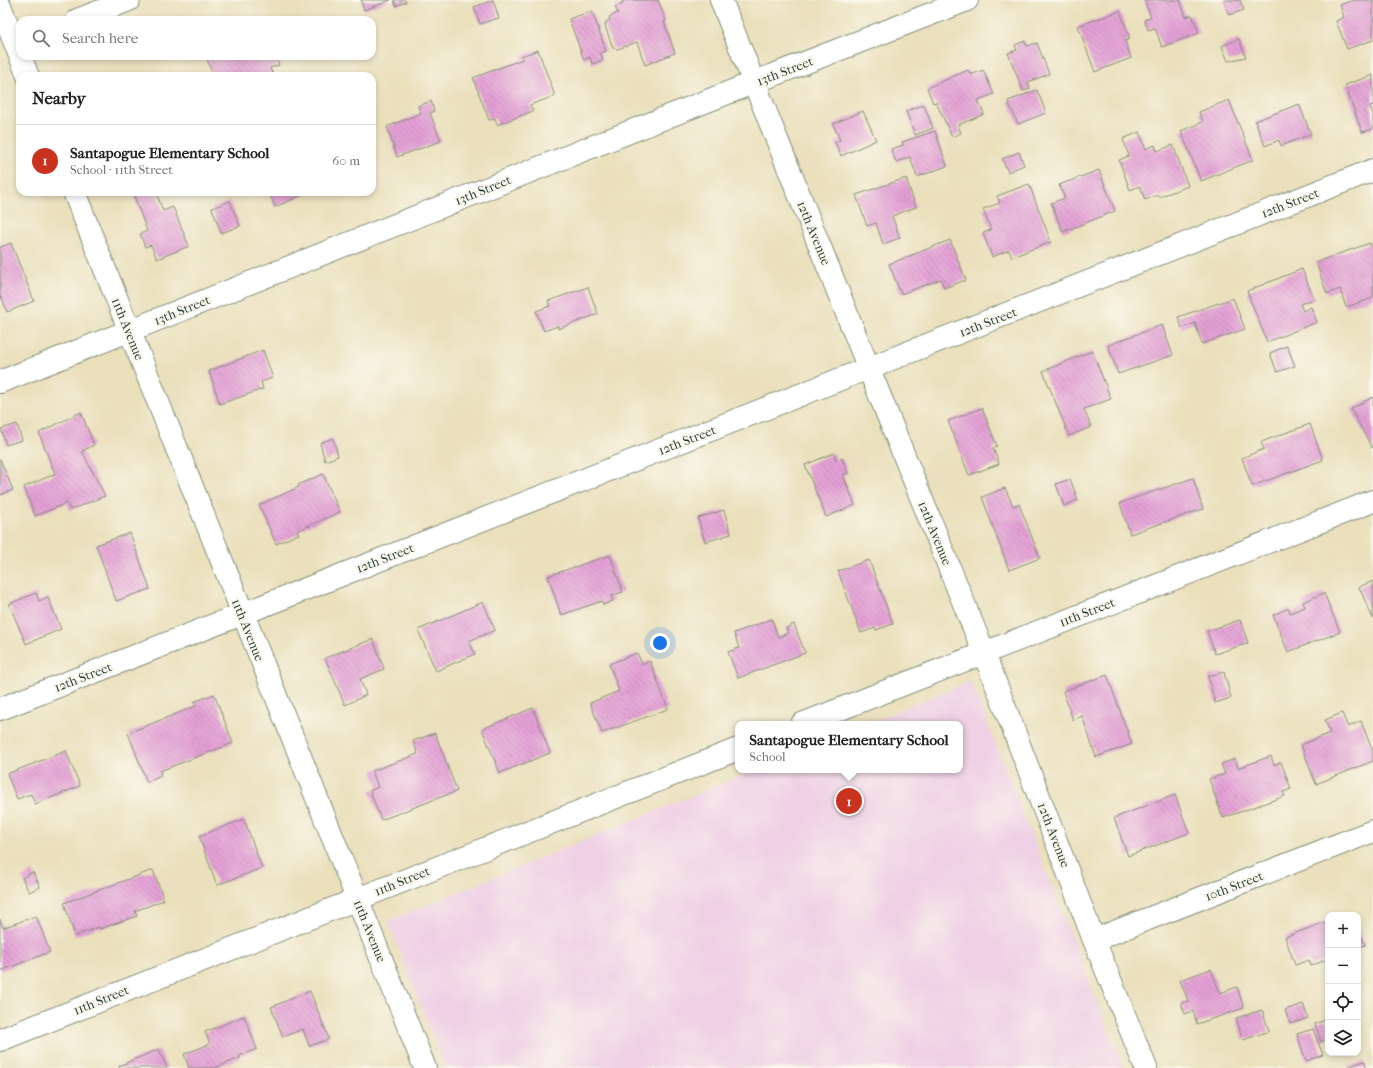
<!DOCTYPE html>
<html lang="en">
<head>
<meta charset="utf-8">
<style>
	body { margin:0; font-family:"IM FELL French Canon",serif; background:#f2f2f2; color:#222 }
	.controls { position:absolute; right:12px; bottom:12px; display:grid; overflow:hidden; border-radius:8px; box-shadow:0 2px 6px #0003 }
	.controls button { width:36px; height:36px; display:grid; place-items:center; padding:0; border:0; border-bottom:1px solid #e0e0e0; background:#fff; color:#222; font:20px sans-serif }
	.you { position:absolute; left:660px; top:643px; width:14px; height:14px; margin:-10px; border:3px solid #fff; border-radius:50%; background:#1a73e8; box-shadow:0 0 0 6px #1a73e833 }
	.badge { display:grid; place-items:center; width:26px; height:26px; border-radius:50%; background:#c8321e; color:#fff; font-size:13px; font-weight:700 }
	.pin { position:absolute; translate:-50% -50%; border:2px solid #fff; box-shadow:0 1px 4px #0006 }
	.popup { position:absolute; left:735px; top:721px; width:228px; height:52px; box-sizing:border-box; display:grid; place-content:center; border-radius:8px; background:#fff; filter:drop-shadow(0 1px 3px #0005); font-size:13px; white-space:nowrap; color:#767676 }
	.popup b { font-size:15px; color:#222 }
	.popup::after { content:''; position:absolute; left:50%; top:100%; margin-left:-8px; border:8px solid transparent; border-top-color:#fff }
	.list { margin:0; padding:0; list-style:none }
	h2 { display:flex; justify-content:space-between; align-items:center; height:52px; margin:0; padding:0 16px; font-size:17px }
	h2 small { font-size:13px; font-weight:400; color:#767676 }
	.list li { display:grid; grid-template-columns:26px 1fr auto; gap:12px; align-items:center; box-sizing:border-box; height:72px; padding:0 16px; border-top:1px solid #e0e0e0 }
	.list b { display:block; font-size:15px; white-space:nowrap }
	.list p { margin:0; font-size:13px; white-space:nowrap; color:#767676 }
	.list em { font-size:13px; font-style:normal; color:#767676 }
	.icon { flex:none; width:22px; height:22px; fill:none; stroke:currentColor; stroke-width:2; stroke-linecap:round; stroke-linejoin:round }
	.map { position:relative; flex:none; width:1373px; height:1068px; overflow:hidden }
	.search { position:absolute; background:#fff; box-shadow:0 2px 6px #0003; left:16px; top:16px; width:360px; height:44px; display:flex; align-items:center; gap:10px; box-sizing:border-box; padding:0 14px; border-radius:12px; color:#767676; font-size:15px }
	.panel { position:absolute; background:#fff; box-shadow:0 2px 6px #0003; left:16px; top:72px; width:360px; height:124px; border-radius:12px }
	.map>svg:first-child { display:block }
	.built { fill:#efd0e5 }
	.building { fill:url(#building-back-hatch) }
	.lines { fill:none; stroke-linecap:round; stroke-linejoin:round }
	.minor-casing { stroke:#848e78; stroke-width:24 }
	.minor { stroke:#fff; stroke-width:22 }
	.labels { text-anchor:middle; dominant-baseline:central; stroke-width:4; stroke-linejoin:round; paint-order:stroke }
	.street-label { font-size:13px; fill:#1f3d34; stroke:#fbf7ec }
</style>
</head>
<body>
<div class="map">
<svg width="1373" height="1068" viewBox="0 0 1373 1068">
	<defs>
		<pattern id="building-back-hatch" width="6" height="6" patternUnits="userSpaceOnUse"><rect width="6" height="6" fill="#e4a0d6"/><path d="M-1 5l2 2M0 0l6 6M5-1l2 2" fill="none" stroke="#b884ae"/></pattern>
	</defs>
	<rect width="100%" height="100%" fill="#fbf7ec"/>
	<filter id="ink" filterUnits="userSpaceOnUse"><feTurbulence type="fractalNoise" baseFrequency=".025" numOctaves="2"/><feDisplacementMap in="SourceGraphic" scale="8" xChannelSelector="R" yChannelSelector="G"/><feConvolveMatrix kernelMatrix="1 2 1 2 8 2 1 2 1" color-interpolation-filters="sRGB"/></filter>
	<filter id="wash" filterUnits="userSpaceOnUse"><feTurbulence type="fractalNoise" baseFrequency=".012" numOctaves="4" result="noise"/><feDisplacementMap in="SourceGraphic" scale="16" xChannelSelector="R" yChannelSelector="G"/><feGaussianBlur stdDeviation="0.9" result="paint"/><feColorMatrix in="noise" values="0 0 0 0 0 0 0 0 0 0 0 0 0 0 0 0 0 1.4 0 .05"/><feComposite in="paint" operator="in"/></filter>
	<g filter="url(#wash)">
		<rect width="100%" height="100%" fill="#eae0bc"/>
		<!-- built -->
		<polygon class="built" points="971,681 1123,1068 445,1068 388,921 755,770 960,770 960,724 867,724"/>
		<g id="blocks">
			<!-- building -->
			<g class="building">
				<polygon points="361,0 391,0 364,10"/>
				<polygon points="394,0 405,0 406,2 396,6"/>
				<polygon points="493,0 499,18 480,24 474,7"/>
				<polygon points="622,0 658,0 666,21 664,22 675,53 645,65 637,42 618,49 613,48 605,26 606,22 610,20 609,17 618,13 615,7 623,4"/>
				<polygon points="1144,0 1180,0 1186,17 1192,15 1199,33 1162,47 1155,28 1148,30 1144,20 1151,17"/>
				<polygon points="1224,0 1240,0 1244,10 1229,15"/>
				<polygon points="1353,0 1373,0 1373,40 1347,49 1336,21 1344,17 1340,5"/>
				<polygon points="592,11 606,51 600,53 603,60 592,64 590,57 584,60 569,19"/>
				<polygon points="1120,11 1130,39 1125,41 1131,58 1095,72 1078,26"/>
				<polygon points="1239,39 1246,57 1228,61 1222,46"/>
				<polygon points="1025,41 1027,46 1037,43 1049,74 1028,82 1030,89 1023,91 1008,53 1017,50 1015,45"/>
				<polygon points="538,50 555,96 530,105 533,111 497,125 495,118 489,120 473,78 523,59 521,56"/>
				<polygon points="206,56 275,56 279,65 270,68 273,75 272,76 239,76 238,74 233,76 213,76"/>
				<polygon points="968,70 971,75 983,70 994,94 978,100 984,114 958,125 961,133 952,137 936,102 933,103 927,88"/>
				<polygon points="1373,75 1373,105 1370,106 1373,114 1373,129 1362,132 1345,85"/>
				<polygon points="1037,90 1046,113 1018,124 1008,101"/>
				<polygon points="1229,100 1253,160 1201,181 1181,131 1203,122 1199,112"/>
				<polygon points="431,101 434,111 430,113 441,141 397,157 387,127 421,113 418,106"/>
				<polygon points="1299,104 1311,134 1281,146 1279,140 1265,146 1255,121"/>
				<polygon points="924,105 933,128 915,135 906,111"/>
				<polygon points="863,111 876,140 841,156 835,142 840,140 833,124"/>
				<polygon points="935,131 947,166 917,177 910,157 896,162 891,149 903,145 902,142"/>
				<polygon points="1139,132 1146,149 1155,145 1157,151 1173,145 1188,186 1159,197 1158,195 1145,200 1140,186 1130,190 1119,160 1129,156 1123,139"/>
				<polygon points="1019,152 1024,165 1008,172 1002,159"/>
				<polygon points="1099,170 1115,211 1063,232 1051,203 1065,198 1059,185"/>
				<polygon points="906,178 916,207 892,216 900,238 883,244 876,223 867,226 856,195"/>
				<polygon points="1029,184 1051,242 1012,257 1009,250 992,257 983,233 991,230 983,209 1000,203 997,196"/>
				<polygon points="145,192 156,192 163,211 173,207 189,246 157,259 151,245 145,247 140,234 147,231 134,196"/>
				<polygon points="269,192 310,192 275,207"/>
				<polygon points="230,201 240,226 221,233 212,208"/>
				<polygon points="950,240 966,280 944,288 941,279 901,294 889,264"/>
				<polygon points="11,243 34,301 7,312 2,298 0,298 0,247"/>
				<polygon points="1370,243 1373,251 1373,298 1346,307 1340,289 1327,294 1316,262"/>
				<polygon points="1302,269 1314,299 1300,304 1303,311 1311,307 1317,322 1267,342 1247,291"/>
				<polygon points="588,287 598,314 558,329 558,326 544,331 536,311 550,306 548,301"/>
				<polygon points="1233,298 1245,329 1202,344 1195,323 1182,328 1178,317"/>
				<polygon points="1162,325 1173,355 1118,374 1108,345"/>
				<polygon points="1287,346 1295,366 1277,372 1270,353"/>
				<polygon points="263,350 273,378 261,382 263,389 220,404 209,371"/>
				<polygon points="1092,351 1111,399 1084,409 1091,427 1069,436 1043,371"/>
				<polygon points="1373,397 1373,447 1372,448 1351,409"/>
				<polygon points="982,408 997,446 993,448 999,464 969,475 948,421"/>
				<polygon points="81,412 94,445 82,451 105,496 70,510 67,503 35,516 24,487 55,474 39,433"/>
				<polygon points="17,424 22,440 6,445 1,429"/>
				<polygon points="1310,424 1323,460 1252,486 1242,458 1264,449 1261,442"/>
				<polygon points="333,438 338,456 325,461 320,443"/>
				<polygon points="834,453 836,460 842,458 848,473 843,475 855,505 826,517 805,465"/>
				<polygon points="0,459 13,490 0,495"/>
				<polygon points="323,474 340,512 297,531 299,534 276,544 259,505 299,487 298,485"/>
				<polygon points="1193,478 1203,509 1130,534 1120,503"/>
				<polygon points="1070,479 1078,500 1064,506 1056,484"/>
				<polygon points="1005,488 1013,506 1019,504 1040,558 1009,570 982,497"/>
				<polygon points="724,510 731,534 705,542 698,518"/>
				<polygon points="130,533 150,589 116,601 96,545"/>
				<polygon points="610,555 623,592 611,596 613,601 603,605 602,601 561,615 548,576"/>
				<polygon points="869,560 893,624 876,630 875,628 861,633 838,571"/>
				<polygon points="1373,581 1373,619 1359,587"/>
				<polygon points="36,593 39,601 48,597 61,629 26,644 9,604"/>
				<polygon points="1324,593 1340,632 1288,652 1273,615 1289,608 1290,613 1305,607 1303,602"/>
				<polygon points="483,602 495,630 469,641 475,654 436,671 418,630"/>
				<polygon points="772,619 778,637 788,633 786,628 794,624 805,653 738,678 728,652 739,648 734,633"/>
				<polygon points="1240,620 1248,643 1215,654 1207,631"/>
				<polygon points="373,639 384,669 360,679 366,695 345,705 325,658"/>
				<polygon points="637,653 642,664 650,661 668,709 602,733 590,703 619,691 609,664"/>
				<polygon points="1224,672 1231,698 1215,703 1208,676"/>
				<polygon points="1107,675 1132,744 1096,757 1082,716 1073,720 1063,691"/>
				<polygon points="214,694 233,743 160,771 161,776 147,782 128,733 196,706 194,702"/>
				<polygon points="533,708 550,753 500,773 482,729"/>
				<polygon points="1342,713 1348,727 1361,721 1373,752 1373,761 1316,784 1301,745 1330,733 1325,720"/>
				<polygon points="435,733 457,791 381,820 370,791 378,787 372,771 418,754 413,741"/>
				<polygon points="66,751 80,786 35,804 31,794 17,799 7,774"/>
				<polygon points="1271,756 1274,765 1281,762 1291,789 1283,792 1285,796 1223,818 1209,779 1225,774 1221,764 1235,759 1238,768"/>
				<polygon points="1175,795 1189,833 1128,856 1114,818"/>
				<polygon points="244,819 262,868 217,885 199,836"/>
				<polygon points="153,870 164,900 135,911 137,916 100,929 99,927 75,936 64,903"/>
				<polygon points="33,872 40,887 29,892 22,878"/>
				<polygon points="36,916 50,952 0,971 0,919 3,928"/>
				<polygon points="1328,921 1328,959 1311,966 1309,960 1295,965 1285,937"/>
				<polygon points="1358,927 1365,945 1358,948"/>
				<polygon points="1211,969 1220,993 1237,987 1244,1008 1197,1024 1193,1011 1185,1014 1181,1003 1188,1001 1180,980"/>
				<polygon points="310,991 329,1039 309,1046 303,1029 283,1037 271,1007"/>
				<polygon points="1303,1004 1308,1018 1290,1024 1285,1010"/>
				<polygon points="1262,1010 1269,1031 1243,1040 1236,1018"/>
				<polygon points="244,1016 257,1049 239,1056 240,1058 215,1068 189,1068 184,1054 210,1044 205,1032"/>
				<polygon points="1325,1020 1328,1026 1328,1039 1321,1042 1315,1024"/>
				<polygon points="1313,1029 1323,1055 1306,1061 1297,1034"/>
				<polygon points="159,1049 167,1068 120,1068 119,1066"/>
				<polygon points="1364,1061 1367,1068 1345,1068"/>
			</g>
		</g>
	</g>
	<g filter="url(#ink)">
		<use href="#blocks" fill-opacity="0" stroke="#848e78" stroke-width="1"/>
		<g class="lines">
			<!-- minor casing -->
			<g class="minor-casing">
				<g id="minor">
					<polyline points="721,0 869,369 984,653 1094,940 1146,1068"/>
					<polyline points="0,6 28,76"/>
					<polyline points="77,20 129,0"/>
					<polyline points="74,192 425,1068"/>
					<polyline points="0,382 755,82 967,0"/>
					<polyline points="0,709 1373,170"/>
					<polyline points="802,724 1373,501"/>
					<polyline points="1094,940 1373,831"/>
					<polyline points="0,1040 738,749"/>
				</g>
			</g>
			<!-- minor -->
			<use href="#minor" class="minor"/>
		</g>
	</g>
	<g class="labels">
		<!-- street labels -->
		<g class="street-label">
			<text transform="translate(785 71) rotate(-21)">13th Street</text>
			<text transform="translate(483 190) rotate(-22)">13th Street</text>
			<text transform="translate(1290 203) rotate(-21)">12th Street</text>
			<text transform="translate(814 233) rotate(68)">12th Avenue</text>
			<text transform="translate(182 310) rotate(-22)">13th Street</text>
			<text transform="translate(988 322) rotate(-21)">12th Street</text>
			<text transform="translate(128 329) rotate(68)">11th Avenue</text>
			<text transform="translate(687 440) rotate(-21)">12th Street</text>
			<text transform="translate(935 533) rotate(68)">12th Avenue</text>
			<text transform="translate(385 558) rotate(-21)">12th Street</text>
			<text transform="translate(1087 612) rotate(-21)">11th Street</text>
			<text transform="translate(248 630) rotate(68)">11th Avenue</text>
			<text transform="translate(83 677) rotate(-21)">12th Street</text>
			<text transform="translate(1054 835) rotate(69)">12th Avenue</text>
			<text transform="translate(402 881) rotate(-22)">11th Street</text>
			<text transform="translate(1234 886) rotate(-21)">10th Street</text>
			<text transform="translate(370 931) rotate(68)">11th Avenue</text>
			<text transform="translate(101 1000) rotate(-22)">11th Street</text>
		</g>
	</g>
</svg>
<div class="controls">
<button>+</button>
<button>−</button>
<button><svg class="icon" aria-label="locate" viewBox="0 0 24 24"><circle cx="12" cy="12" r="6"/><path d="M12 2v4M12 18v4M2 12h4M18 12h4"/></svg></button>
<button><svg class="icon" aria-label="layers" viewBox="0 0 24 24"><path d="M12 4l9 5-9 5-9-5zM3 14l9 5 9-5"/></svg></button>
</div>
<div class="you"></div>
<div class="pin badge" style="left:849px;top:801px">1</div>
<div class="popup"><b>Santapogue Elementary School</b>School</div>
<div class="search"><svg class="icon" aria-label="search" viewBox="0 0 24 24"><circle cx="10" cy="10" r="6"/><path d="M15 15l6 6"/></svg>Search here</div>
<section class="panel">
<h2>Nearby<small></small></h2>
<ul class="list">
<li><span class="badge">1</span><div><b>Santapogue Elementary School</b><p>School · 11th Street</p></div><em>60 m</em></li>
</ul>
</section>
</div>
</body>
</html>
